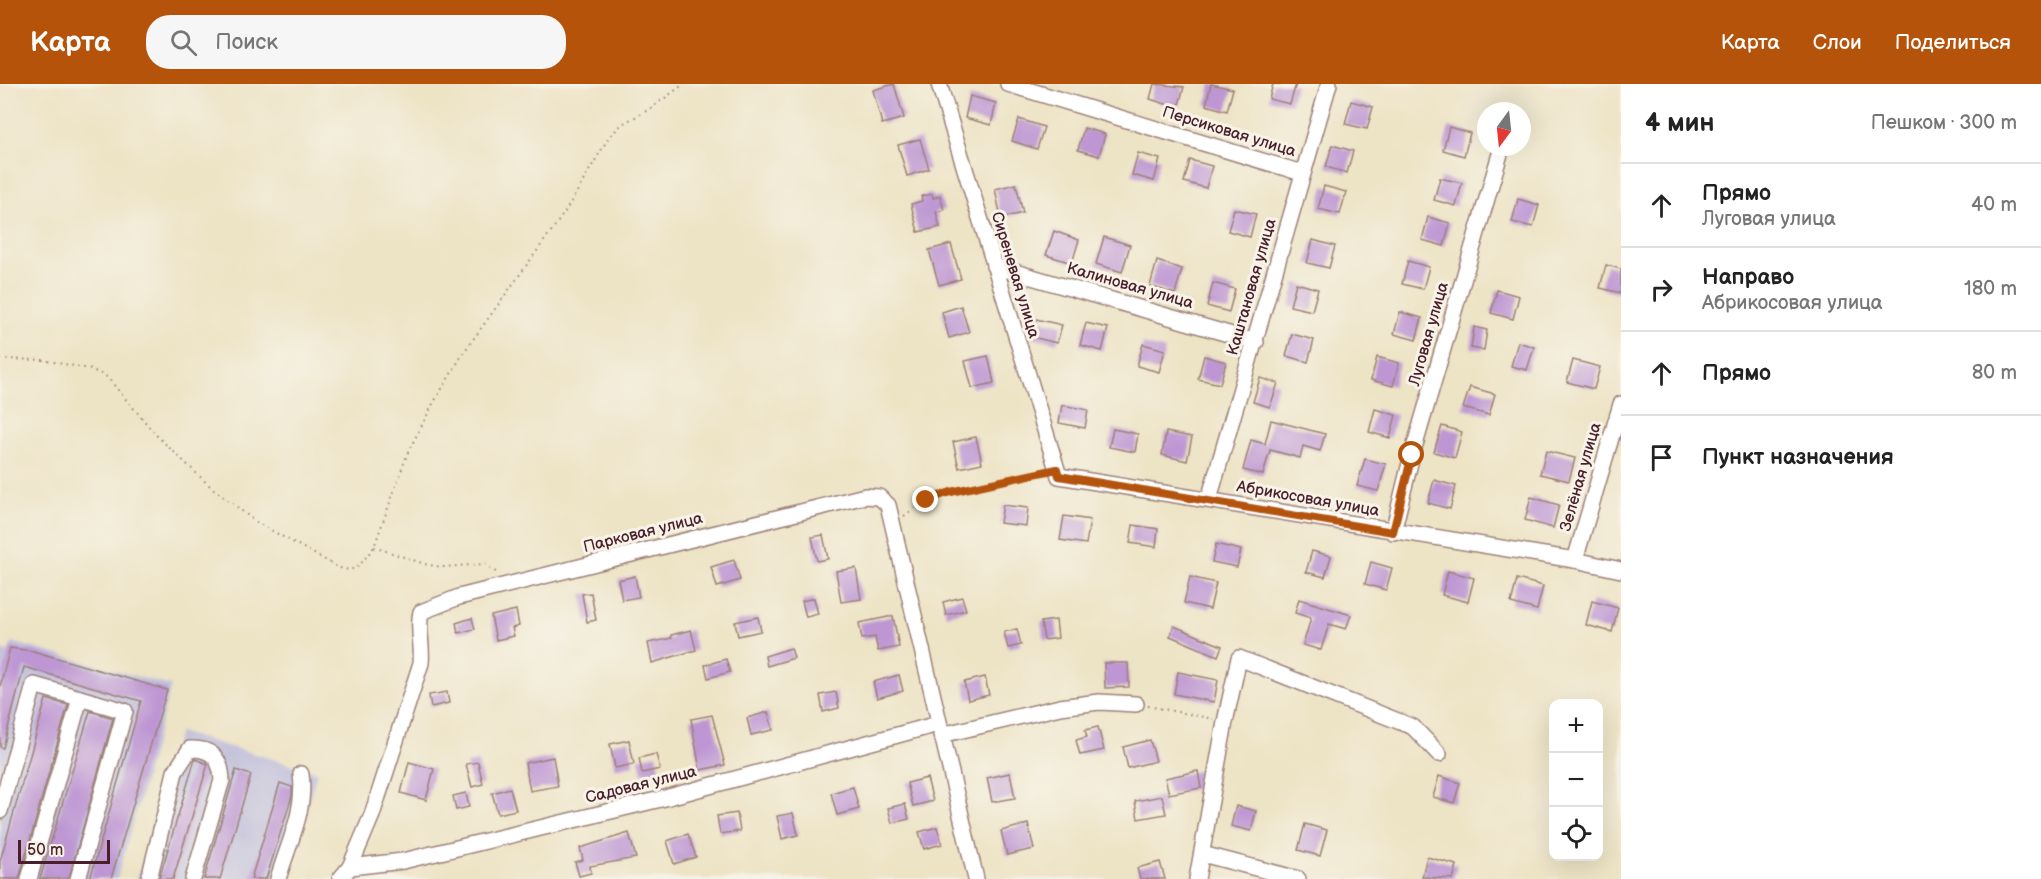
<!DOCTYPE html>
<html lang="ru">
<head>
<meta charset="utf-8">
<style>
	body { margin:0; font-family:"Balsamiq Sans",sans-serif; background:#f6f6f6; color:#222 }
	.controls { position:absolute; right:18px; bottom:18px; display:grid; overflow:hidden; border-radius:12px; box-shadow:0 6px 24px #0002 }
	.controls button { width:54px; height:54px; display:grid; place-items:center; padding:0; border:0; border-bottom:2px solid #e0e0e0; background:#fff; color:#222; font:30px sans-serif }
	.compass { position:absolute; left:1477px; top:18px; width:54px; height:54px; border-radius:50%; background:#fff; box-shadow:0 6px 24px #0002; rotate:195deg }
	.scale { position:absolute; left:18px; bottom:15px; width:92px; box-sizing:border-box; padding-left:6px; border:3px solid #4a1f2b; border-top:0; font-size:16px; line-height:21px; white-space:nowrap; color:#4a1f2b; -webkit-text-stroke:4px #f7f3e8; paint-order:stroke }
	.stop { position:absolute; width:18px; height:18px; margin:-14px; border:4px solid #b45309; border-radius:50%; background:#fff }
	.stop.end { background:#b45309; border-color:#fff; box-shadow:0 2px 6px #0008 }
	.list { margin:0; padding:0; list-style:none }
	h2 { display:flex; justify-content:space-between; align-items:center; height:78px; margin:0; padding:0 24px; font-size:26px }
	h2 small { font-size:20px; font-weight:400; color:#767676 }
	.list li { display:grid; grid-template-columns:39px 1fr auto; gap:18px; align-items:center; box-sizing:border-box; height:84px; padding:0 24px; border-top:2px solid #e0e0e0 }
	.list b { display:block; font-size:22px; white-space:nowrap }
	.list p { margin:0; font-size:20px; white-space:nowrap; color:#767676 }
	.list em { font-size:20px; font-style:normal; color:#767676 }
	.icon { flex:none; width:33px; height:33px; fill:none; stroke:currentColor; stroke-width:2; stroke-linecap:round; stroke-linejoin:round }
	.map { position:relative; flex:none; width:1621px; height:795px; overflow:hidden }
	header { display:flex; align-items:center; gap:36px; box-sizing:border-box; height:84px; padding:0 30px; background:#b45309; color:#fff }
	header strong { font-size:28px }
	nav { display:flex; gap:33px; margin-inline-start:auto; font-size:21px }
	.search { width:420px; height:54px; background:#f6f6f6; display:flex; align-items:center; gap:15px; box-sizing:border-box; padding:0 21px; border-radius:24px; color:#767676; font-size:22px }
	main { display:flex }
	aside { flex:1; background:#fff }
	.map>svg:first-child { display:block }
	.industrial { fill:#c3c1db }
	.building { fill:#bd96d3 }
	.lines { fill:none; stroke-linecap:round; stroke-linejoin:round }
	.minor-casing { stroke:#9c8178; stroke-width:18 }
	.path { stroke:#9c8178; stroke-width:2; stroke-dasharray:1.5 4.5; stroke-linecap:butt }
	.minor { stroke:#fff; stroke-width:15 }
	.route { stroke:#b45309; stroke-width:8 }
	.labels { text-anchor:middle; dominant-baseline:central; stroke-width:6; stroke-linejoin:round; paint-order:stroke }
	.street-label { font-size:16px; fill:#4a1f2b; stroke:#f7f3e8 }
</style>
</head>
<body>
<header>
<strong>Карта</strong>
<div class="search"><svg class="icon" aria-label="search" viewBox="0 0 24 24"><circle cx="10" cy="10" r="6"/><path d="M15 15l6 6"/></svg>Поиск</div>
<nav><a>Карта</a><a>Слои</a><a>Поделиться</a></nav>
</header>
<main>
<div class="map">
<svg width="1621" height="795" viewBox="0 0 1621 795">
	<rect width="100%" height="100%" fill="#f7f3e8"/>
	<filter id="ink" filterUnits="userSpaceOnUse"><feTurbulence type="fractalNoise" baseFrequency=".0167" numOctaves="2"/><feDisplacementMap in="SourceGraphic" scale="12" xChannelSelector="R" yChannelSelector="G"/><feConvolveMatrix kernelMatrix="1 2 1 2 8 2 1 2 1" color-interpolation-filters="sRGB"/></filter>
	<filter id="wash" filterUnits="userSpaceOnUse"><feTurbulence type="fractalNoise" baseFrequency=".008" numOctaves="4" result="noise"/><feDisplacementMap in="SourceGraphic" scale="24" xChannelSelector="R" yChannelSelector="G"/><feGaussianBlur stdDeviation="1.35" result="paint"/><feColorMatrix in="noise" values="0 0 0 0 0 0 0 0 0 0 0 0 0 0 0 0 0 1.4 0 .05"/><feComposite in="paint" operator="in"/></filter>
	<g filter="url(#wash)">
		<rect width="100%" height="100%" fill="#ede3c5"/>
		<!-- industrial -->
		<g class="industrial">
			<polygon points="12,558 171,602 117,795 0,795 0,566 9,568"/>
			<polygon points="179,648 317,688 286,795 137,795"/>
		</g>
		<g id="blocks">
			<!-- building -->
			<g class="building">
				<polygon points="894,0 904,34 882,40 873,6"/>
				<polygon points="1154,0 1184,3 1178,24 1150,15"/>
				<polygon points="1211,0 1233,5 1227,27 1206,21"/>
				<polygon points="1273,0 1296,0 1290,20 1269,15"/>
				<polygon points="970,12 996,19 991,41 965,34"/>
				<polygon points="1351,17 1373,23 1367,45 1345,40"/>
				<polygon points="1019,35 1044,43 1037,65 1012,57"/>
				<polygon points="1449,43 1470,49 1464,72 1443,66"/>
				<polygon points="1084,44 1105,50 1099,72 1078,66"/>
				<polygon points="920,55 929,85 907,92 898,61"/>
				<polygon points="1332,61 1353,67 1347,89 1326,83"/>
				<polygon points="1138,69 1160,75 1154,97 1132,91"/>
				<polygon points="1190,76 1212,82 1206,104 1184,98"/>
				<polygon points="1440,94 1462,99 1456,122 1434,116"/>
				<polygon points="1016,100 1023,129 1001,134 995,105"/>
				<polygon points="1324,102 1346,108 1340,130 1318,125"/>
				<polygon points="932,110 933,114 940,112 944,126 936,128 940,143 918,148 911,120 922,117 921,112"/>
				<polygon points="1518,115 1539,121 1533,143 1512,138"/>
				<polygon points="1234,125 1256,130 1250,153 1228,147"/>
				<polygon points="1428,133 1450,139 1444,162 1422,156"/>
				<polygon points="1054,147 1079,156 1072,179 1046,171"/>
				<polygon points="1104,153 1130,161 1122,188 1096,180"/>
				<polygon points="1313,156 1335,162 1329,184 1307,179"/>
				<polygon points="951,160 961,195 939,201 929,166"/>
				<polygon points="1157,177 1182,185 1175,210 1150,202"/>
				<polygon points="1408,177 1429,183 1423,205 1402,200"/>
				<polygon points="1606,181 1621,185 1621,209 1600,204"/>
				<polygon points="1213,199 1235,205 1229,228 1207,222"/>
				<polygon points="1296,199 1318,205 1312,227 1290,222"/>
				<polygon points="1497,206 1519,212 1513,235 1491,229"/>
				<polygon points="961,222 969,248 949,254 942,228"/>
				<polygon points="1400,228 1422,234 1416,256 1394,250"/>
				<polygon points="1036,235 1062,241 1057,259 1032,253"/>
				<polygon points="1086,239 1108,244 1102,267 1080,261"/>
				<polygon points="1474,243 1487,246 1484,266 1471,264"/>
				<polygon points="1292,250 1314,256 1308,278 1286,272"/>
				<polygon points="1518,258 1534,263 1527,286 1511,282"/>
				<polygon points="1143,260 1165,266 1159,288 1137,282"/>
				<polygon points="988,272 994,299 972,304 965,277"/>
				<polygon points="1204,272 1226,278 1220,300 1198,295"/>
				<polygon points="1377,273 1399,279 1393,302 1371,296"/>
				<polygon points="1573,276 1600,283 1594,305 1567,298"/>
				<polygon points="1260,294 1278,299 1270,323 1253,318"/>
				<polygon points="1470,303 1495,310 1489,331 1463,324"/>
				<polygon points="1062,321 1088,326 1085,344 1059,339"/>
				<polygon points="1375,325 1396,331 1390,354 1369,348"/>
				<polygon points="1271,336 1325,350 1320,367 1303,362 1300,374 1270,366 1263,391 1243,386 1251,356 1265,360"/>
				<polygon points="1442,342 1462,348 1455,374 1434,368"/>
				<polygon points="1113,345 1138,350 1135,368 1109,363"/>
				<polygon points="1166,348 1192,353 1187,377 1162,371"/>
				<polygon points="976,353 982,379 959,384 953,358"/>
				<polygon points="1546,367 1575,374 1569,397 1540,390"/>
				<polygon points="1365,375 1386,380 1378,407 1357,402"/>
				<polygon points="1434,396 1456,402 1450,425 1428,419"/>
				<polygon points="1531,413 1559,421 1553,444 1525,436"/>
				<polygon points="1003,421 1028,424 1026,442 1000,439"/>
				<polygon points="1064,432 1090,436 1086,460 1060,456"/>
				<polygon points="1133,441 1158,445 1156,463 1130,459"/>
				<polygon points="823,451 828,475 817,477 812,453"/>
				<polygon points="1216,460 1241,466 1237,483 1212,478"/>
				<polygon points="1312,467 1331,472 1325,493 1306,488"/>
				<polygon points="734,476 740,496 717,503 711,483"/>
				<polygon points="1371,478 1392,484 1386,506 1365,500"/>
				<polygon points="856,484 861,515 841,518 836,487"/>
				<polygon points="1448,487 1474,494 1468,518 1442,511"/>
				<polygon points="635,492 639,513 622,516 618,496"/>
				<polygon points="1190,493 1216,499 1210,525 1184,519"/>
				<polygon points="1517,495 1543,502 1537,526 1511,519"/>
				<polygon points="591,509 596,536 587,538 582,510"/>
				<polygon points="962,513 966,526 946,531 943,518"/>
				<polygon points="814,514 818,530 806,533 802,517"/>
				<polygon points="1299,515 1351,531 1346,545 1329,540 1321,566 1303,561 1311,534 1295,529"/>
				<polygon points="1592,517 1618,524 1612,548 1586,541"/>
				<polygon points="516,526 519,542 512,544 514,552 496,556 491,532"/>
				<polygon points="893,532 899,563 878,567 875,553 862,555 859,539"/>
				<polygon points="758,533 761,547 738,552 735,538"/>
				<polygon points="472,534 475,545 458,549 456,539"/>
				<polygon points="1056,536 1058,554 1044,556 1041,538"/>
				<polygon points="1174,542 1222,562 1218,572 1170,552"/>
				<polygon points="1017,545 1021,561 1008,564 1004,548"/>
				<polygon points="691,546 696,566 652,579 648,559 672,554 671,551"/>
				<polygon points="10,564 33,567 167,606 111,795 90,795 141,617 24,583 3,664 0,663 0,602"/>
				<polygon points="791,564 794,574 767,582 765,572"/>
				<polygon points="726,575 730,588 708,594 705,581"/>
				<polygon points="1104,579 1128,579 1129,603 1105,604"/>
				<polygon points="1178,588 1218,596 1214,618 1174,610"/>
				<polygon points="899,591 903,607 877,614 873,598"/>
				<polygon points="985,593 989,611 968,616 964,598"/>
				<polygon points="447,608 449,619 431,623 429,611"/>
				<polygon points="836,608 839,624 823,628 820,611"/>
				<polygon points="46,615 68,621 19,795 0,795 0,777"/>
				<polygon points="90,627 113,634 69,795 40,795"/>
				<polygon points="768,628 773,646 751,651 747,634"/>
				<polygon points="712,631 725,681 700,686 691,635"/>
				<polygon points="1098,643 1104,666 1080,671 1076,656 1087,653 1085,646"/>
				<polygon points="629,656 634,680 615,684 610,660"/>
				<polygon points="1150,656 1156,677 1128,684 1123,663"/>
				<polygon points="656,670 660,685 642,689 639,674"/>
				<polygon points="553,673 558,702 530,707 525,679"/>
				<polygon points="195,675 208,680 173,795 159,795"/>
				<polygon points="409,678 434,685 426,716 401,709"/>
				<polygon points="478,678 483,700 472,703 466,680"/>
				<polygon points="236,686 251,691 220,795 204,795"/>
				<polygon points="1198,687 1201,704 1169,710 1165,694"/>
				<polygon points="1010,689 1015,714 992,718 987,694"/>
				<polygon points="1439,692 1460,699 1454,719 1433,713"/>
				<polygon points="927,694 933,717 913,722 907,699"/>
				<polygon points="280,699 292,703 292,712 266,795 251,795"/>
				<polygon points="853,703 859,725 837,731 831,709"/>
				<polygon points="510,704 516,726 498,730 492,709"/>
				<polygon points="466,709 469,723 456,726 453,712"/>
				<polygon points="1162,712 1166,730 1138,735 1135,717"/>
				<polygon points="905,720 909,735 892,739 888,724"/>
				<polygon points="1236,722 1256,727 1251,747 1231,742"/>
				<polygon points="737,729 740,747 720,750 717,732"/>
				<polygon points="793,729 798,751 782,755 777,732"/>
				<polygon points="1028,740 1034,765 1007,771 1001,747"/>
				<polygon points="1305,740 1327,746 1320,772 1298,766"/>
				<polygon points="937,743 942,760 924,765 919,748"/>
				<polygon points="629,749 636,774 590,782 591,789 579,792 575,778 583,776 580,764"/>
				<polygon points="688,750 696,773 674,780 667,757"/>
				<polygon points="1427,773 1457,781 1453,795 1422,793"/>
				<polygon points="1160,778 1165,795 1140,795 1137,784"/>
			</g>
		</g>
	</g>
	<g filter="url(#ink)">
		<use href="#blocks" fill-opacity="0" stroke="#9c8178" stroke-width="1.5"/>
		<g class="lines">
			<!-- minor casing -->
			<g class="minor-casing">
				<g id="minor">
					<polyline points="939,0 1059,392 1575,476 1621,486"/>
					<polyline points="1008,0 1302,89"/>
					<polyline points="994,182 1256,258"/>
					<polyline points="1209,415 1329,0"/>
					<polyline points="1393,448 1412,371 1502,63"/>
					<polyline points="1575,476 1621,320"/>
					<polyline points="941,651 1060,623 1099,618 1136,620"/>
					<polyline points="0,727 34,601 125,627 78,795"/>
					<polyline points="1202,770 1298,795"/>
					<polyline points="350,783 403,777 665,714 938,640"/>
					<polyline points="29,795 80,614"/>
					<path d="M149,795L175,688L190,665C212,664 221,675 222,696L193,795"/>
					<path d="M278,795C288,760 306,727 301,690"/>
					<path d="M340,795L350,783L372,731L421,579C423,562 417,544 421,528L459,513L865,412L879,413L888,421L976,795"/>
					<polyline points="1197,795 1225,638 1239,574 1413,643 1439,670"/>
				</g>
			</g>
			<!-- path -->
			<g class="path">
				<polyline points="0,275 43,276 90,285 107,293 158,353 211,403 256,438 340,484 350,486 359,482 374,463 408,368 434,318 464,268 565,128 609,53 622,40 650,25 684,0"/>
				<polyline points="904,432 926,416 951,408 1045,388"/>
				<polyline points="374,463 428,481 443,483 485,480 497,489"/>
				<polyline points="1148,622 1213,635"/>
			</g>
			<!-- minor -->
			<use href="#minor" class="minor"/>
		</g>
	</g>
	<g class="lines" filter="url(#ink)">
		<!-- route -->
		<polyline class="route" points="926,416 951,408 1057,385 1059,392 1393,448 1412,371"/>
	</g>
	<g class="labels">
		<!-- street labels -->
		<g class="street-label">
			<text transform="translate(1229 48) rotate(17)">Персиковая улица</text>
			<text transform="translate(1015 191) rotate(73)">Сиреневая улица</text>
			<text transform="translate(1130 202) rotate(16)">Калиновая улица</text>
			<text transform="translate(1252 203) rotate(-74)">Каштановая улица</text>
			<text transform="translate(1429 250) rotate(-74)">Луговая улица</text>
			<text transform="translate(1581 393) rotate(-74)">Зелёная улица</text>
			<text transform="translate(1308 415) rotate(10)">Абрикосовая улица</text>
			<text transform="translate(643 449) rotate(-14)">Парковая улица</text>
			<text transform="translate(641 701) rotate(-14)">Садовая улица</text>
		</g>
	</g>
</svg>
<div class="controls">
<button>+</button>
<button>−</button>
<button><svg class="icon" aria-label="locate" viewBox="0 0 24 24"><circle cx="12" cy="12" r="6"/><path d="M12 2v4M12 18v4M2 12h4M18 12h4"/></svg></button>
</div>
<svg class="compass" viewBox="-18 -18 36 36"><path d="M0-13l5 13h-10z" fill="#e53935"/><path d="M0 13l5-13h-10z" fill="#767676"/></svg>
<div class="scale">50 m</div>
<div class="stop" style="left:1412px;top:371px"></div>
<div class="stop end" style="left:926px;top:416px"></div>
</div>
<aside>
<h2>4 мин<small>Пешком · 300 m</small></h2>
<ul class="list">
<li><svg class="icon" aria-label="ahead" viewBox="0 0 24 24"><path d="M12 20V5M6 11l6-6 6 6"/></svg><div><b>Прямо</b><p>Луговая улица</p></div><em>40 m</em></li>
<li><svg class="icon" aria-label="right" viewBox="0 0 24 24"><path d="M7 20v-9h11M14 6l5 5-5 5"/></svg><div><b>Направо</b><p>Абрикосовая улица</p></div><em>180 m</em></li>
<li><svg class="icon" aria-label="ahead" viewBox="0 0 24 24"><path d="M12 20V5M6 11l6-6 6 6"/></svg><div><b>Прямо</b></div><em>80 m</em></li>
<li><svg class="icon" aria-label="arrive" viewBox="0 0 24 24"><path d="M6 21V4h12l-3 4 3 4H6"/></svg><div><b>Пункт назначения</b></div></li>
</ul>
</aside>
</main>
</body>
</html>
